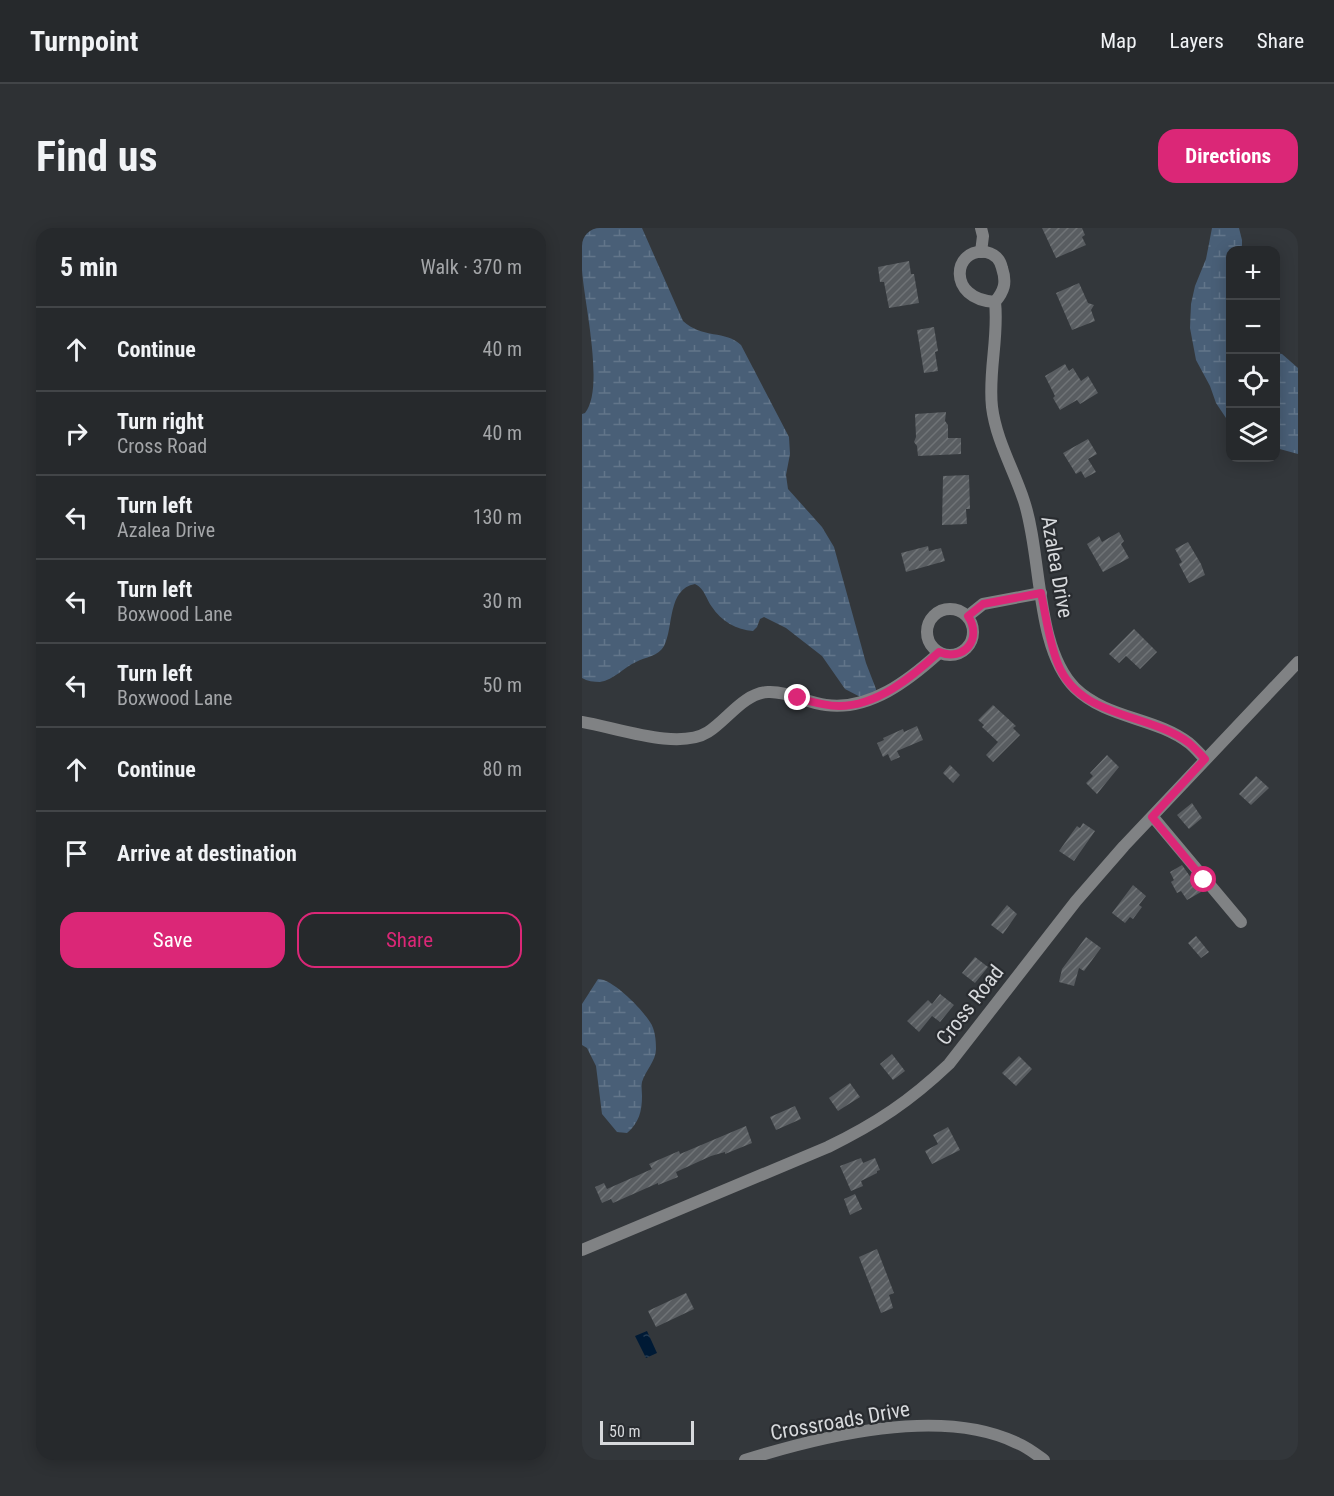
<!DOCTYPE html>
<html lang="en">
<head>
<meta charset="utf-8">
<style>
	body { margin:0; font-family:"Roboto Condensed",sans-serif; background:#2e3134; color:#f1f3f6 }
	.controls { position:absolute; right:18px; top:18px; display:grid; overflow:hidden; border-radius:12px; box-shadow:0 3px 15px #0003 }
	.controls button { width:54px; height:54px; display:grid; place-items:center; padding:0; border:0; border-bottom:2px solid #424548; background:#26292c; color:#f1f3f6; font:30px sans-serif }
	.scale { position:absolute; left:18px; bottom:15px; width:94px; box-sizing:border-box; padding-left:6px; border:3px solid #d7d9dc; border-top:0; font-size:16px; line-height:21px; white-space:nowrap; color:#d7d9dc; -webkit-text-stroke:4px #292c30; paint-order:stroke }
	.stop { position:absolute; width:18px; height:18px; margin:-14px; border:4px solid #db2777; border-radius:50%; background:#fff }
	.stop.end { background:#db2777; border-color:#fff; box-shadow:0 2px 6px #0008 }
	.list { margin:0; padding:0; list-style:none }
	h2 { display:flex; justify-content:space-between; align-items:center; height:78px; margin:0; padding:0 24px; font-size:26px }
	h2 small { font-size:20px; font-weight:400; color:#a4a6a9 }
	.list li { display:grid; grid-template-columns:39px 1fr auto; gap:18px; align-items:center; box-sizing:border-box; height:84px; padding:0 24px; border-top:2px solid #424548 }
	.list b { display:block; font-size:22px; white-space:nowrap }
	.list p { margin:0; font-size:20px; white-space:nowrap; color:#a4a6a9 }
	.list em { font-size:20px; font-style:normal; color:#a4a6a9 }
	.actions { display:flex; gap:12px; padding:18px 24px }
	.actions a { flex:1; padding:14px 0; border:2px solid #db2777; border-radius:18px; text-align:center; font-size:21px; color:#db2777 }
	.actions .main { background:#db2777; color:#fff }
	.icon { flex:none; width:33px; height:33px; fill:none; stroke:currentColor; stroke-width:2; stroke-linecap:round; stroke-linejoin:round }
	.map { position:relative; flex:none; width:716px; height:1232px; overflow:hidden; border-radius:18px }
	header { display:flex; align-items:center; gap:36px; box-sizing:border-box; height:84px; padding:0 30px; background:#26292c; border-bottom:2px solid #424548 }
	header strong { font-size:28px }
	nav { display:flex; gap:33px; margin-inline-start:auto; font-size:21px }
	.intro { display:flex; align-items:center; justify-content:space-between; box-sizing:border-box; height:144px; padding:0 36px }
	h1 { margin:0; font-size:42px }
	.button { padding:15px 27px; border-radius:18px; background:#db2777; color:#fff; font-size:21px; font-weight:700 }
	main { display:flex; gap:36px; padding:0 36px }
	aside { flex:1; background:#26292c; border-radius:18px; box-shadow:0 3px 15px #0003 }
	.map>svg:first-child { display:block }
	.wetland { fill:url(#wetland-marsh) }
	.water { fill:url(#water-ripples) }
	.building { fill:url(#building-hatch) }
	.lines { fill:none; stroke-linecap:round; stroke-linejoin:round }
	.minor { stroke:#808284; stroke-width:12 }
	.route { stroke:#db2777; stroke-width:8 }
	.labels { text-anchor:middle; dominant-baseline:central; stroke-width:4.5; stroke-linejoin:round; paint-order:stroke }
	.street-label { font-size:21px; fill:#d7d9dc; stroke:#292c30 }
</style>
</head>
<body>
<header>
<strong>Turnpoint</strong>
<nav><a>Map</a><a>Layers</a><a>Share</a></nav>
</header>
<div class="intro"><h1>Find us</h1><a class="button">Directions</a></div>
<main>
<aside>
<h2>5 min<small>Walk · 370 m</small></h2>
<ul class="list">
<li><svg class="icon" aria-label="ahead" viewBox="0 0 24 24"><path d="M12 20V5M6 11l6-6 6 6"/></svg><div><b>Continue</b></div><em>40 m</em></li>
<li><svg class="icon" aria-label="right" viewBox="0 0 24 24"><path d="M7 20v-9h11M14 6l5 5-5 5"/></svg><div><b>Turn right</b><p>Cross Road</p></div><em>40 m</em></li>
<li><svg class="icon" aria-label="left" viewBox="0 0 24 24"><path d="M17 20v-9H6M10 6l-5 5 5 5"/></svg><div><b>Turn left</b><p>Azalea Drive</p></div><em>130 m</em></li>
<li><svg class="icon" aria-label="left" viewBox="0 0 24 24"><path d="M17 20v-9H6M10 6l-5 5 5 5"/></svg><div><b>Turn left</b><p>Boxwood Lane</p></div><em>30 m</em></li>
<li><svg class="icon" aria-label="left" viewBox="0 0 24 24"><path d="M17 20v-9H6M10 6l-5 5 5 5"/></svg><div><b>Turn left</b><p>Boxwood Lane</p></div><em>50 m</em></li>
<li><svg class="icon" aria-label="ahead" viewBox="0 0 24 24"><path d="M12 20V5M6 11l6-6 6 6"/></svg><div><b>Continue</b></div><em>80 m</em></li>
<li><svg class="icon" aria-label="arrive" viewBox="0 0 24 24"><path d="M6 21V4h12l-3 4 3 4H6"/></svg><div><b>Arrive at destination</b></div></li>
</ul>
<div class="actions"><a class="main">Save</a><a>Share</a></div>
</aside>
<div class="map">
<svg width="716" height="1232" viewBox="0 0 716 1232">
	<defs>
		<pattern id="wetland-marsh" width="20" height="14" patternUnits="userSpaceOnUse" patternTransform="scale(1.5)"><rect width="20" height="14" fill="#495f77"/><path d="M1 5h8M5 5V1M11 12h8M15 12V8" fill="none" stroke="#62758a"/></pattern>
		<pattern id="water-ripples" width="26" height="14" patternUnits="userSpaceOnUse" patternTransform="scale(1.5)"><rect width="26" height="14" fill="#001a35"/><path d="M2 4q2-2 4 0t4 0M15 11q2-2 4 0t4 0" fill="none" stroke="#243b52"/></pattern>
		<pattern id="building-hatch" width="6" height="6" patternUnits="userSpaceOnUse" patternTransform="scale(1.5)"><rect width="6" height="6" fill="#595d61"/><path d="M-1 1l2-2M0 6l6-6M5 7l2-2" fill="none" stroke="#707477"/></pattern>
	</defs>
	<rect width="100%" height="100%" fill="#33373b"/>
	<!-- wetland -->
	<g class="wetland">
		<path d="M0,0H60L101,93C120,111 144,102 159,117L207,209L208,226L204,247L206,261L240,299L252,319L284,435L294,461L293,472L286,473L263,461L240,428L204,400L182,389L178,391L175,399L171,403C155,402 139,393 130,379C124,371 123,361 113,356C85,361 92,399 82,418C77,428 63,429 54,434C42,439 32,452 18,454C12,454 5,453 0,450V186L3,185C23,161 2,74 0,42C0,28 0,14 0,0Z"/>
		<polygon points="630,0 657,0 660,12 660,22 648,22 648,196 634,175 628,158 614,132 608,100 609,76 613,58 624,31"/>
		<polygon points="694,125 700,126 716,140 716,226 694,220"/>
		<path d="M16,751C31,751 60,781 68,794C73,801 74,812 74,821C74,833 63,843 60,854C59,859 60,863 60,868C60,883 57,895 45,905L35,904L20,886L14,838L5,820L0,817V776Z"/>
	</g>
	<!-- water -->
	<polygon class="water" points="65,1103 75,1125 64,1130 53,1108"/>
	<!-- building -->
	<g class="building">
		<polygon points="460,0 500,0 503,7 500,9 504,17 474,30"/>
		<polygon points="327,33 329,46 332,46 337,75 307,80 302,54 298,54 296,39"/>
		<polygon points="497,55 506,75 512,77 509,82 513,93 490,102 474,65"/>
		<polygon points="352,99 356,123 353,124 356,143 342,145 335,102"/>
		<polygon points="483,136 487,143 491,140 499,153 506,148 516,165 498,176 495,172 478,182 471,170 473,168 463,148"/>
		<polygon points="364,184 363,193 366,197 366,210 379,210 379,226 336,228 335,218 332,214 334,209 333,186"/>
		<polygon points="506,211 515,226 506,231 514,244 503,250 499,243 494,246 481,225"/>
		<polygon points="387,247 388,281 384,281 385,296 360,297 361,248"/>
		<polygon points="537,304 542,313 539,316 547,330 521,344 505,316 517,308 520,314"/>
		<polygon points="606,314 619,336 623,347 607,355 597,336 600,334 593,321"/>
		<polygon points="346,318 347,323 359,320 363,333 324,344 319,325"/>
		<polygon points="552,401 575,424 558,441 544,428 537,435 527,426"/>
		<polygon points="411,477 434,498 431,500 438,507 411,534 404,527 416,514 400,499 402,497 396,492"/>
		<polygon points="335,498 341,512 315,523 318,529 309,533 306,526 301,529 295,515 302,512 301,510 321,501 322,504"/>
		<polygon points="525,527 537,539 515,566 504,555 511,548 508,545"/>
		<polygon points="368,537 378,547 371,555 361,545"/>
		<polygon points="674,548 687,560 669,577 657,566"/>
		<polygon points="610,575 620,590 607,601 595,587"/>
		<polygon points="501,595 513,603 492,633 477,623 495,598 498,600"/>
		<polygon points="600,637 619,664 605,672 599,663 595,665 589,654 592,652 588,644"/>
		<polygon points="551,657 564,668 557,677 560,679 551,691 548,689 543,695 530,685"/>
		<polygon points="425,677 435,686 421,706 409,697"/>
		<polygon points="614,708 627,724 619,730 606,715"/>
		<polygon points="504,709 519,720 502,743 497,740 492,758 477,754 480,741"/>
		<polygon points="393,729 406,739 393,755 380,745"/>
		<polygon points="358,766 372,777 358,794 350,788 337,804 325,793 346,772 350,776"/>
		<polygon points="310,826 323,843 311,852 298,836"/>
		<polygon points="437,828 450,841 434,858 420,845"/>
		<polygon points="268,855 278,869 256,883 247,870"/>
		<polygon points="213,878 219,891 194,902 188,889"/>
		<polygon points="164,898 170,915 143,926 143,924 129,928 94,944 96,949 76,957 76,955 31,975 29,971 20,975 13,959 22,955 25,961 70,941 67,936 97,923 98,926"/>
		<polygon points="366,899 378,922 350,936 343,923 356,916 351,907"/>
		<polygon points="279,930 281,935 293,930 298,942 295,943 295,945 279,953 281,958 269,963 258,938"/>
		<polygon points="273,966 280,981 268,987 262,971"/>
		<polygon points="295,1021 312,1065 307,1067 311,1080 299,1085 277,1029"/>
		<polygon points="104,1065 112,1081 74,1099 66,1083"/>
	</g>
	<g class="lines">
		<!-- minor -->
		<g class="minor">
			<polyline points="399,24 401,8 399,0"/>
			<path d="M413,74C364,71 371,19 404,24C413,26 418,31 420,40C425,55 422,63 413,74C417,109 406,144 410,179C414,212 432,242 442,273C460,327 453,420 493,460C525,491 573,489 607,515C613,520 618,526 623,531"/>
			<circle cx="368" cy="404" r="23"/>
			<polyline points="386,388 401,376 459,365"/>
			<path d="M0,494C33,499 96,523 126,504C145,492 162,465 186,464C206,463 225,475 244,477C288,483 327,452 357,425"/>
			<polyline points="571,589 659,694"/>
			<path d="M0,1022L246,919C295,895 328,873 367,836L494,673L542,618L716,434"/>
			<path d="M163,1232C240,1208 359,1178 435,1215C445,1219 454,1226 462,1232"/>
		</g>
	</g>
	<g class="lines">
		<!-- route -->
		<path class="route" d="M216,470C230,474 243,478 257,478C295,478 330,449 357,424C382,434 401,411 386,388L401,376L459,365C464,388 467,414 476,436C498,491 566,484 607,515C613,520 618,526 623,531L570,589L622,652"/>
	</g>
	<g class="labels">
		<!-- street labels -->
		<g class="street-label">
			<text transform="translate(475 339) rotate(80)">Azalea Drive</text>
			<text transform="translate(388 777) rotate(-52)">Cross Road</text>
			<text transform="translate(258 1193) rotate(-10)">Crossroads Drive</text>
		</g>
	</g>
</svg>
<div class="controls">
<button>+</button>
<button>−</button>
<button><svg class="icon" aria-label="locate" viewBox="0 0 24 24"><circle cx="12" cy="12" r="6"/><path d="M12 2v4M12 18v4M2 12h4M18 12h4"/></svg></button>
<button><svg class="icon" aria-label="layers" viewBox="0 0 24 24"><path d="M12 4l9 5-9 5-9-5zM3 14l9 5 9-5"/></svg></button>
</div>
<div class="scale">50 m</div>
<div class="stop" style="left:622px;top:652px"></div>
<div class="stop end" style="left:216px;top:470px"></div>
</div>
</main>
</body>
</html>
